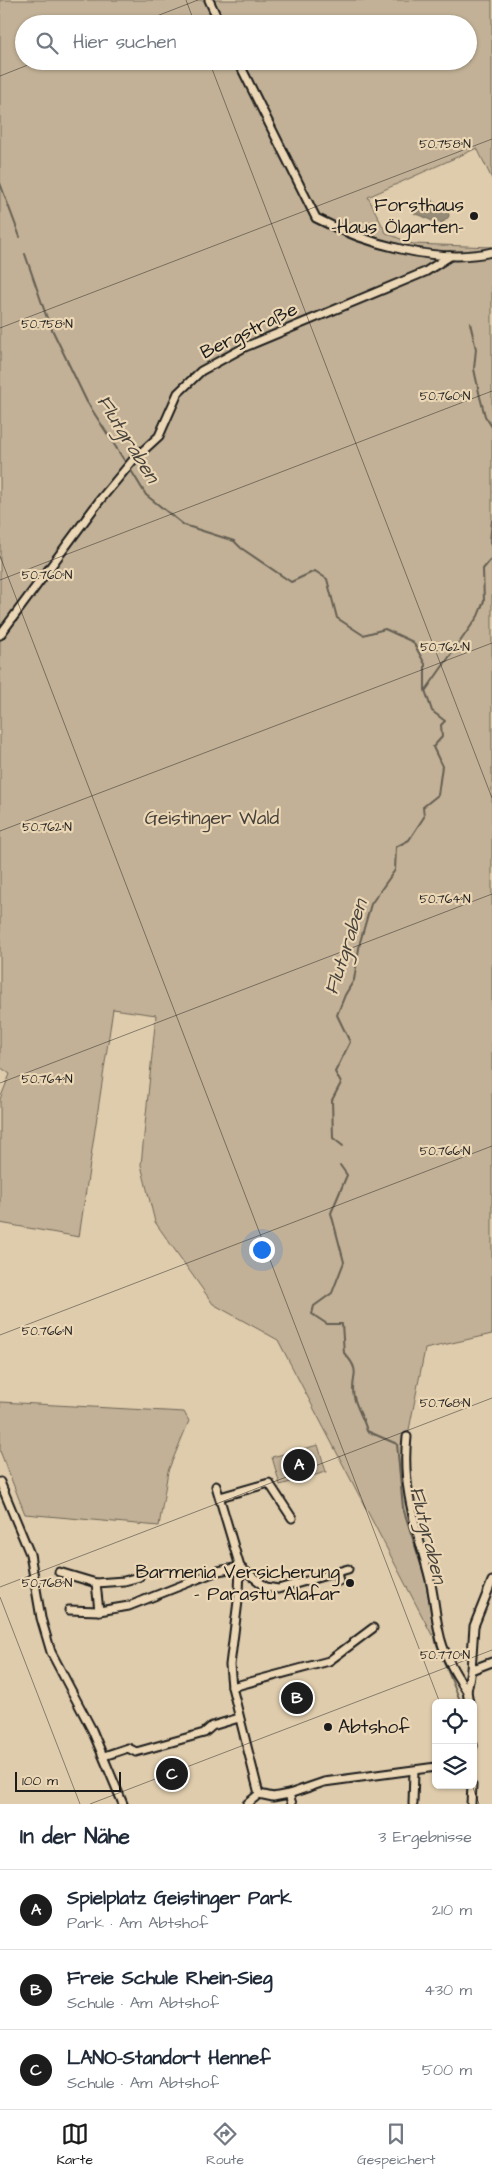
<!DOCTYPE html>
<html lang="de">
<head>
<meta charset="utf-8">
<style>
	body { margin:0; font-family:"Architects Daughter",sans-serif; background:#f2f2f3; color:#1f2937 }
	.controls { position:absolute; right:15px; bottom:15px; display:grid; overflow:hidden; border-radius:8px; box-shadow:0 1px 4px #0004 }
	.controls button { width:45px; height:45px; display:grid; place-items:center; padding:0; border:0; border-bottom:1px solid #e0e1e3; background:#fff; color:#1f2937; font:25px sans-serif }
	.scale { position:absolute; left:15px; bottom:12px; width:106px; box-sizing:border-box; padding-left:5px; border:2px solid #1c1c1c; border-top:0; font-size:14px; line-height:18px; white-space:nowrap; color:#1c1c1c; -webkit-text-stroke:4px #ebd7b5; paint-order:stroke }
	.you { position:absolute; left:261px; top:1249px; width:18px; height:18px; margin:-12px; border:4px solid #fff; border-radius:50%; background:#1a73e8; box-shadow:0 0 0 8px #1a73e833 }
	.badge { display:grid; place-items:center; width:32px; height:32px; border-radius:50%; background:#1c1c1c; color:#fff; font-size:16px; font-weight:700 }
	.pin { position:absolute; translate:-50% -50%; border:2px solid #fff; box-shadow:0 1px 5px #0006 }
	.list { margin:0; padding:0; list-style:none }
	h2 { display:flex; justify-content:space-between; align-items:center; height:65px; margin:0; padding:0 20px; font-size:21px }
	h2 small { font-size:16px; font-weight:400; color:#747a83 }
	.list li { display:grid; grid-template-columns:32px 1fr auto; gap:15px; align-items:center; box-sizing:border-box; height:80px; padding:0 20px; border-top:1px solid #e0e1e3 }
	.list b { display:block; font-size:19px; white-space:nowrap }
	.list p { margin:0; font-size:16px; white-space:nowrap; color:#747a83 }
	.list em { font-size:16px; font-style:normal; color:#747a83 }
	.icon { flex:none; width:28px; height:28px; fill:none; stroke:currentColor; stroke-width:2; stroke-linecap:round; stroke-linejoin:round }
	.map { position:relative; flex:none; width:492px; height:1804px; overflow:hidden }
	.search { position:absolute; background:#fff; box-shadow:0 1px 4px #0004; left:15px; right:15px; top:15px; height:55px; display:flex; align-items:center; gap:12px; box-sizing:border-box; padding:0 18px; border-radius:28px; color:#747a83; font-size:19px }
	.sheet { height:305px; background:#fff }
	nav { display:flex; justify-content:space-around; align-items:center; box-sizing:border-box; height:70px; border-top:1px solid #e0e1e3; background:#fff; font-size:14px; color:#747a83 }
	nav a { display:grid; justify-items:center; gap:2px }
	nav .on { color:#1c1c1c }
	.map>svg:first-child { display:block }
	.green { fill:#c2b196; stroke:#6f6659; fill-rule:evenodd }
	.water { fill:#968b76; stroke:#655f52 }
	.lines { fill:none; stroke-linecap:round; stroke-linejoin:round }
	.stream { stroke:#655f52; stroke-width:2 }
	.street-casing { stroke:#1c1c1c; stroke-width:11 }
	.street { stroke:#ebd7b5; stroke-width:7 }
	.ticks { fill:none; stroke:#1c1c1c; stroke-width:1; stroke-opacity:0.45 }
	.poi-dot { fill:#1c1c1c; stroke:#ebd7b5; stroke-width:2 }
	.labels { text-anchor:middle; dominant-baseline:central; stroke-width:4.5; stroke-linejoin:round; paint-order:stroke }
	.poi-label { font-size:19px; fill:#1c1c1c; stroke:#ebd7b5; text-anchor:end }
	.street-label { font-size:19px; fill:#1c1c1c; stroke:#ebd7b5 }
	.park-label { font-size:19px; fill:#46413a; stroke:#ebd7b5 }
	.water-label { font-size:20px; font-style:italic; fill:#47433c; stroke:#ebd7b5 }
	.ticks-label { font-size:12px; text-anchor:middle; fill:#1c1c1c; stroke:#ebd7b5; stroke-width:4.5; stroke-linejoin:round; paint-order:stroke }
</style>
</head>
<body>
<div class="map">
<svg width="492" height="1804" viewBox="0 0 492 1804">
	<rect width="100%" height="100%" fill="#dfccac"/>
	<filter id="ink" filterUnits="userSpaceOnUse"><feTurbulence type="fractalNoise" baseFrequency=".02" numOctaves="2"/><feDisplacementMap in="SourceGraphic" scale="10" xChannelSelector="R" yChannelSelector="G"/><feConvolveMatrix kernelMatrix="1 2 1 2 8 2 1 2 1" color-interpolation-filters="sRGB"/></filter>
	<g filter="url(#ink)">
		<!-- green -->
		<g class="green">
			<path d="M0,0H492V179L477,148L368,197L386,233L413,244L492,247V1334L425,1349L404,1455L439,1632L432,1635L278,1340L213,1304L155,1222L141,1165L156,1015L113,1009L79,1237L0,1223V1099L10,1074L0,1067ZM24,24H468V61H24Z"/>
			<polygon points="0,1402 184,1412 189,1421 168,1471 159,1526 25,1514 0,1451"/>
			<polygon points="318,1445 326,1472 280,1485 272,1457"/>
		</g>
		<!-- water -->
		<path class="water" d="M431,200L448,212L449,216C441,228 433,221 424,217C419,214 417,216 413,212L417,205Z"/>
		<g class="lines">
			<!-- stream -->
			<g class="stream">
				<polyline points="0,183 20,237"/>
				<polyline points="25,254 48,321 87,402 126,463"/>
				<polyline points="470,323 476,349 474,369 480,397 485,416 492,427"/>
				<polyline points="129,467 146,495 184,525 234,541 241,548 291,582 315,571 327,579 337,618 363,635 385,629 413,642 425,664 425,690 432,711 445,721 441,725 442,737 433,747 442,766 438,795 423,807 424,817 409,840 396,847 395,870 371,904 360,942 354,980 345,995 337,1015 350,1042 335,1072 341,1083 332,1100 333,1138 343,1146"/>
				<polyline points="492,520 490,542 492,546"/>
				<polyline points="426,690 478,616 484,601 483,569 492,558"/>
				<path d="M340,1165L347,1175L331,1213L344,1262L332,1293L314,1306L312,1314L327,1324H342L344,1353C364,1374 349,1377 354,1397C357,1409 364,1419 367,1431L397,1444L403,1508L426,1580L436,1642L461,1703"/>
			</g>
			<!-- street casing -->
			<g class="street-casing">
				<g id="street">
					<polyline points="209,0 220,24"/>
					<path d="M238,61L316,218C364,243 438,265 492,252"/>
					<polyline points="0,635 100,500 134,459 159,436 178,393 201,371 245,347 425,272 450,256"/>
					<path d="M407,1437C401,1486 417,1530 429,1576C434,1594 435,1614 439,1632C443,1653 455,1674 467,1691"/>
					<polyline points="0,1482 30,1554 41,1618 51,1652 92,1730 123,1804"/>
					<polyline points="216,1486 240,1567 239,1593 230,1665 232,1687 259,1794"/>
					<polyline points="220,1497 269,1483 292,1518"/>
					<polyline points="59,1572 96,1583"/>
					<polyline points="337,1573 339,1581"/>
					<polyline points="139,1577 124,1581 96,1583 99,1611 129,1606 218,1571 240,1567 266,1587 278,1589 348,1569"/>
					<polyline points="69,1610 99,1611"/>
					<polyline points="471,1670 492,1662"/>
					<polyline points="232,1687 329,1661 373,1628"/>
					<polyline points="469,1703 467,1691 471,1670 474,1626 492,1581"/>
					<polyline points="473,1745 473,1746"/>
					<polyline points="104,1756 128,1748 136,1752 204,1733 212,1726 239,1718"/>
					<polyline points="289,1794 292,1804"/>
					<polyline points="247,1804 259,1794 273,1797 289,1794 324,1782 436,1767"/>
					<polyline points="413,1804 414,1771"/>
					<polyline points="471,1804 472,1785"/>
				</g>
			</g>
			<!-- street -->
			<use href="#street" class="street"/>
		</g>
	</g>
	<!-- ticks -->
	<path class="ticks" d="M186,0L195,24M136,24L198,0M209,61L492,798M0,76L38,61M0,328L492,139M0,556L440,1703M0,580L492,391M0,831L492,643M0,1083L492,894M0,1335L492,1146M0,1587L492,1398M0,1597L80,1804M472,1785L479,1804M90,1804L492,1650"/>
	<!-- markers -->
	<g class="poi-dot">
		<circle cx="474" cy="216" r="5"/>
		<circle cx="350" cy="1583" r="5"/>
		<circle cx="328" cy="1727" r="5"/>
	</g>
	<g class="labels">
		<!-- poi labels -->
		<g class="poi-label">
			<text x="464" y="205">Forsthaus<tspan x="464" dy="22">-Haus Ölgarten-</tspan></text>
			<text x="340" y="1572">Barmenia Versicherung<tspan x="340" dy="22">- Parastu Alafar</tspan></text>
			<text x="338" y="1727" text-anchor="start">Abtshof</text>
		</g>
		<!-- street labels -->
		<g class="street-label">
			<text transform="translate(249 331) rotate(-26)">Bergstraße</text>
		</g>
		<!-- park labels -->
		<g class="park-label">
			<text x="212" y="818">Geistinger Wald</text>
		</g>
		<!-- water labels -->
		<g class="water-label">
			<text transform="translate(128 439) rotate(58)">Flutgraben</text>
			<text transform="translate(346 947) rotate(-72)">Flutgraben</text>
			<text transform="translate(428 1535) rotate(76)">Flutgraben</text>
		</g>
	</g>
	<g class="ticks-label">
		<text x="445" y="148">50.758°N</text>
		<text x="47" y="328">50.758°N</text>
		<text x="445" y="400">50.760°N</text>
		<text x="47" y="579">50.760°N</text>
		<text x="445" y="651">50.762°N</text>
		<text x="47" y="831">50.762°N</text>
		<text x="445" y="903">50.764°N</text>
		<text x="47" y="1083">50.764°N</text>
		<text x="445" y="1155">50.766°N</text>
		<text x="47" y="1335">50.766°N</text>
		<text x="445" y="1407">50.768°N</text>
		<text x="47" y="1587">50.768°N</text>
		<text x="445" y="1659">50.770°N</text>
	</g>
</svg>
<div class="controls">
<button><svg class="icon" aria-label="locate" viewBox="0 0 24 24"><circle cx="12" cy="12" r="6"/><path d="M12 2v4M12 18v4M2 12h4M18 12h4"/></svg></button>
<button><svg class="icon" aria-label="layers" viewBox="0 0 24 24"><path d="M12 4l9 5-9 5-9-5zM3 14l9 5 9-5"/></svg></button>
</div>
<div class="scale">100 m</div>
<div class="you"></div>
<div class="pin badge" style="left:299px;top:1465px">A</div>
<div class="pin badge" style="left:297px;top:1698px">B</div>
<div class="pin badge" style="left:172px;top:1774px">C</div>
<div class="search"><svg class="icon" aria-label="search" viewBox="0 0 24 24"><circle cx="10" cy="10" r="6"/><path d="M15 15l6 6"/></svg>Hier suchen</div>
</div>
<section class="sheet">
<h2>In der Nähe<small>3 Ergebnisse</small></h2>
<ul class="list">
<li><span class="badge">A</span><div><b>Spielplatz Geistinger Park</b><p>Park · Am Abtshof</p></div><em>210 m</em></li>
<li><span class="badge">B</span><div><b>Freie Schule Rhein-Sieg</b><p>Schule · Am Abtshof</p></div><em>430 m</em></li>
<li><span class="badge">C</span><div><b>LANO-Standort Hennef</b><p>Schule · Am Abtshof</p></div><em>500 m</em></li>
</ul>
</section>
<nav>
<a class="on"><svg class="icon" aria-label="map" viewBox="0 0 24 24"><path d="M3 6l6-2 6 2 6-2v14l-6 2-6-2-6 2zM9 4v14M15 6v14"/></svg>Karte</a>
<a><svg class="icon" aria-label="directions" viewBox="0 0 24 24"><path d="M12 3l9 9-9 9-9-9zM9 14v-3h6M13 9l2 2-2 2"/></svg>Route</a>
<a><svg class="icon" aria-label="saved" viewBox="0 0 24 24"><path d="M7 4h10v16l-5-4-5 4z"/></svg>Gespeichert</a>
</nav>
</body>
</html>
